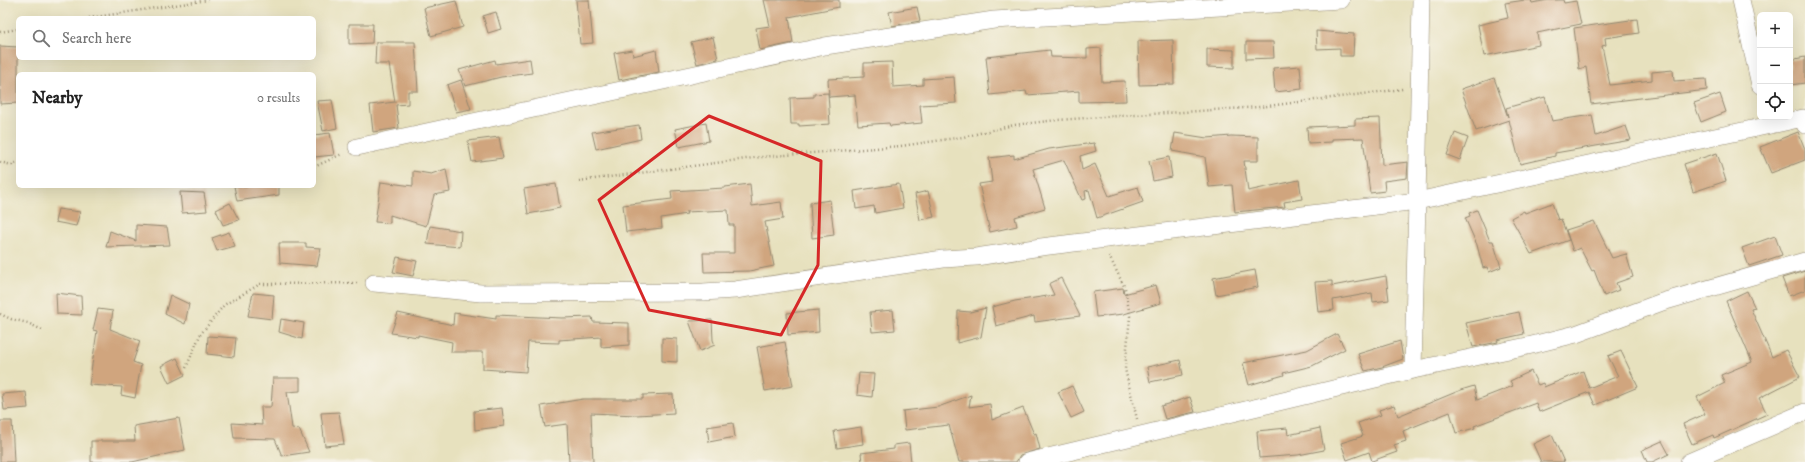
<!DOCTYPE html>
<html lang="en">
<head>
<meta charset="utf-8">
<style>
	body { margin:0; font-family:"IM FELL DW Pica",serif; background:#f6f6f6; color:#222 }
	.controls { position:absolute; right:12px; top:12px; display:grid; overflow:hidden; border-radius:6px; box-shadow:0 4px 16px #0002 }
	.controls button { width:36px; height:36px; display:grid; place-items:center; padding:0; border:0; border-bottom:1px solid #e0e0e0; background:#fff; color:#222; font:20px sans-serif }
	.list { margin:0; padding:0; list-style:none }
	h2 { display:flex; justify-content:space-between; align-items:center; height:52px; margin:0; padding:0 16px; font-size:17px }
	h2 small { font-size:13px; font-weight:400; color:#767676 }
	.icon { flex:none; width:22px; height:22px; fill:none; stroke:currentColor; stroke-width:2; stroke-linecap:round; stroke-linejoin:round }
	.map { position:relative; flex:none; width:1805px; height:462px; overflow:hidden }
	.search { position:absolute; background:#fff; box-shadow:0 4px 16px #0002; left:16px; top:16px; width:300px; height:44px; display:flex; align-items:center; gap:10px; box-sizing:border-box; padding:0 14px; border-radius:6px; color:#767676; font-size:15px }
	.panel { position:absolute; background:#fff; box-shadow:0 4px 16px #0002; left:16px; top:72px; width:300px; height:116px; border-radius:6px }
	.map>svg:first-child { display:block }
	.building { fill:#d0a57e }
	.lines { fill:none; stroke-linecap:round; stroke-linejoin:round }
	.street-casing { stroke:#91866e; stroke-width:18 }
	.path { stroke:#91866e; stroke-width:2.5; stroke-dasharray:1 3; stroke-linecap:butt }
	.street { stroke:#fff; stroke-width:17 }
	.marked { fill:none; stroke:#d62828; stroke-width:3; stroke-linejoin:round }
</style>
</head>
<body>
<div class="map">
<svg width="1805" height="462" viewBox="0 0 1805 462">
	<rect width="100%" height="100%" fill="#f7f3e8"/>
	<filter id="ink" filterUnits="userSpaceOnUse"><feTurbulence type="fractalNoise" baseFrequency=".025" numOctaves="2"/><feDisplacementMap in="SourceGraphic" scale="8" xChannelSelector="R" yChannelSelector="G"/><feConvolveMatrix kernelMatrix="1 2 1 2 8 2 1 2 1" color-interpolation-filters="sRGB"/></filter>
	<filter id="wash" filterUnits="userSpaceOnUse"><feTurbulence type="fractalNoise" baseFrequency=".012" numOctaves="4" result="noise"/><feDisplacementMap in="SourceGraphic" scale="16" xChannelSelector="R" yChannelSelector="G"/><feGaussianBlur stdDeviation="0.9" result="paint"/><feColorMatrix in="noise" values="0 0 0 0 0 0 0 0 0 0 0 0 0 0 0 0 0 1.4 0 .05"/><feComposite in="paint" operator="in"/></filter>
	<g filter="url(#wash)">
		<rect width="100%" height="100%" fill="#e7e1be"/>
		<g id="blocks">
			<!-- building -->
			<g class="building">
				<polygon points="576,0 589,0 593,43 580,44"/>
				<polygon points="764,0 839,0 839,7 789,17 793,43 760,50 756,28 770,26"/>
				<polygon points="1525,0 1531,0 1532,3 1548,0 1563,0 1564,3 1576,1 1581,24 1537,33 1539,45 1484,56 1478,25 1508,18 1505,3"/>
				<polygon points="456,1 463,27 431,36 424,8"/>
				<polygon points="917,7 920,21 892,26 889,12"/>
				<polygon points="496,12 501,29 488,33 483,16"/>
				<polygon points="1637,19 1639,33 1605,38 1606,45 1602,46 1610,85 1652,80 1652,72 1673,70 1674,81 1706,79 1707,90 1591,104 1586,67 1579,69 1574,28"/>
				<polygon points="349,24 373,24 372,43 349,44"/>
				<polygon points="1316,31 1354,34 1353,56 1340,56 1340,48 1317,49"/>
				<polygon points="713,37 718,59 697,64 691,42"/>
				<polygon points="1173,40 1174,84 1139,85 1138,41"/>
				<polygon points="376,42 415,42 418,91 408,91 408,104 396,105 399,128 373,132 370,105 395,102 389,64 375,64"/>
				<polygon points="1246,42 1273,42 1274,58 1246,59"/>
				<polygon points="0,46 18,47 18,103 0,104"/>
				<polygon points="1101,48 1102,82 1125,81 1126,101 1079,102 1079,91 1027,95 1026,91 990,95 986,57 1050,50 1051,57 1087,58 1087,49"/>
				<polygon points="1207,49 1234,50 1234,68 1207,67"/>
				<polygon points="632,50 633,56 656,50 659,72 619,80 614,53"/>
				<polygon points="1805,57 1805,83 1790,85 1790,60"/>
				<polygon points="530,59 532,73 501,77 465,86 459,70 495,60 496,64"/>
				<polygon points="892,62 893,87 923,85 923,79 954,77 956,103 920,105 922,123 890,126 889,123 858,125 855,95 829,97 828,79 864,77 864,63"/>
				<polygon points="1300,66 1302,89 1275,92 1273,68"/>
				<polygon points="1494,78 1508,117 1506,108 1545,97 1552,121 1592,115 1596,136 1626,126 1631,140 1555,153 1555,156 1520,164 1509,120 1476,131 1461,89"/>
				<polygon points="461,80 471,109 456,112 447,85"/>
				<polygon points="828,93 830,124 799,126 799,124 791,124 790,98 814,97 814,94"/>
				<polygon points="1720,94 1726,112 1701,122 1694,103"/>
				<polygon points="332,100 337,128 323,131 317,101"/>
				<polygon points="1380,118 1382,165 1408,162 1407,178 1384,181 1385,191 1370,193 1363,138 1332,139 1332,142 1308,143 1307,127 1355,125 1355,119"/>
				<polygon points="706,123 709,141 679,147 675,129"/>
				<polygon points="639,125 641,139 596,149 592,132"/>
				<polygon points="1798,132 1805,149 1805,160 1771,173 1760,147"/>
				<polygon points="330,133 334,155 314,157 314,135"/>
				<polygon points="1175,133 1207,138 1231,136 1258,137 1258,161 1244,161 1248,191 1299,180 1302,199 1284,202 1285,207 1235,212 1232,185 1209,187 1205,157 1172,151"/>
				<polygon points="1455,133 1468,138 1460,160 1447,155"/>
				<polygon points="499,137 503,158 472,162 468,141"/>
				<polygon points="1094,143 1096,151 1080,156 1082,170 1095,164 1109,196 1138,187 1143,202 1097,218 1089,190 1085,191 1086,199 1082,200 1064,160 1033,169 1045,208 1015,217 1017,226 990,232 979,184 992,182 989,158 1014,155 1014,159 1049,149"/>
				<polygon points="1717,153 1726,181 1693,192 1684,164"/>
				<polygon points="1169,157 1172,177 1153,181 1149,161"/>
				<polygon points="446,169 450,192 434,195 426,226 390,215 390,223 375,222 381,182 413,186 413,171 431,174"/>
				<polygon points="556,184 560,208 528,214 524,189"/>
				<polygon points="750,184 752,206 781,202 783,219 765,222 774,266 749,271 704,272 703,253 734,253 734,225 729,225 728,210 686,212 687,214 661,218 662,228 626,232 623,205 672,199 671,191 725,188 725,187"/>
				<polygon points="899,184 903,208 875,213 874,206 856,209 854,191"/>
				<polygon points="234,186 279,186 279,195 237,201"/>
				<polygon points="928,191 934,217 920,220 915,194"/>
				<polygon points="180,192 204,193 207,211 182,213"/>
				<polygon points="830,200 834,235 812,238 810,203"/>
				<polygon points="230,203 239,220 223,225 216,210"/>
				<polygon points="1552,203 1558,220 1561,219 1569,240 1531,254 1511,218 1524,211 1525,213"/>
				<polygon points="58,209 80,212 76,226 55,222"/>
				<polygon points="1477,210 1490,241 1493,241 1501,267 1489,272 1487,267 1483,268 1477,245 1465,218 1470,216 1469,213"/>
				<polygon points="1594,221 1612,258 1626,254 1633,277 1616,283 1619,290 1604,296 1594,270 1592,271 1580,248 1573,251 1566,230"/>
				<polygon points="136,225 167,227 170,245 106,247 110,231 136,241"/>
				<polygon points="430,226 461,231 460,247 427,244"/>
				<polygon points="229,232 235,246 217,251 212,238"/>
				<polygon points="1775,236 1782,255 1749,266 1742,248"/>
				<polygon points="279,243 306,243 306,247 321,248 317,266 280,263"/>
				<polygon points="397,257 417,261 413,276 393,272"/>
				<polygon points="1255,270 1258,287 1216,295 1213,278"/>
				<polygon points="1805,271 1805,290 1789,296 1782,278"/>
				<polygon points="1386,276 1389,300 1373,302 1372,293 1333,300 1334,310 1318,312 1315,282 1332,281 1332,286"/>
				<polygon points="1061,278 1080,316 1035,322 1034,316 996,326 992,307 1015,301 1054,295 1049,284"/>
				<polygon points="1156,285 1161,303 1124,314 1096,317 1093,292 1123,288 1124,294"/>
				<polygon points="1747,291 1755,308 1751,309 1772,357 1786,350 1800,377 1759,398 1767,414 1714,438 1713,435 1692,444 1683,424 1705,414 1697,397 1725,383 1721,375 1752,362 1726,301"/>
				<polygon points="56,293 81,296 82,315 57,314"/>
				<polygon points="253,293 274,295 272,319 248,316"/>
				<polygon points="170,295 189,304 185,324 165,314"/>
				<polygon points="986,308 981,337 957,343 958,311 970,312"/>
				<polygon points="98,309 113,311 110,329 140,341 133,362 141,365 135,398 121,395 122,387 89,385 97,331 93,330"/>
				<polygon points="818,310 819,332 788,335 787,313"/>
				<polygon points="893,310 895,330 872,332 870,312"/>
				<polygon points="1519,312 1524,334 1497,340 1498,342 1473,347 1466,323"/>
				<polygon points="398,313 453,325 454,313 496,319 496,315 562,318 592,317 593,322 629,323 629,345 601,347 601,337 559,340 559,343 528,342 526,372 483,369 483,352 451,352 452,342 418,335 418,337 391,333"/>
				<polygon points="281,319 304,323 302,339 279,332"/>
				<polygon points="712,320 713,340 715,345 700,351 689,321"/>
				<polygon points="1337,334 1345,349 1312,366 1283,373 1284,375 1249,385 1243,363 1307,350"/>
				<polygon points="208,336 236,338 234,357 207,354"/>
				<polygon points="662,338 677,339 677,362 662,361"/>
				<polygon points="1400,341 1403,359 1382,367 1365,371 1358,354"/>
				<polygon points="785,342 793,386 765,391 757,347"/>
				<polygon points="1621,351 1638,387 1595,405 1589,392 1539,412 1536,403 1474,426 1475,428 1456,433 1450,412 1403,431 1406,441 1394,445 1397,452 1372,461 1369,452 1347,460 1341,443 1363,436 1358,423 1381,415 1379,410 1394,405 1398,416 1461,390 1474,386 1477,400 1513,386 1510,381 1531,371 1538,385 1543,383 1544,387 1583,371 1589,388 1618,376 1608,356"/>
				<polygon points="177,358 185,375 169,383 161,366"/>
				<polygon points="1180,360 1183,375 1150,382 1147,367"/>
				<polygon points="859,373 874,374 872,397 857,395"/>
				<polygon points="273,378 300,378 300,391 287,392 292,428 299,429 309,452 282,456 275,439 234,438 232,423 262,425 261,407 271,407"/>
				<polygon points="1072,386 1084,412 1071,418 1058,392"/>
				<polygon points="26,392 28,408 4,410 2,394"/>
				<polygon points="673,394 674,413 636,415 591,413 593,462 569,462 567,424 545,427 541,406 583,399 643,399 643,395"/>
				<polygon points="971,395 969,407 990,404 992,420 1023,408 1034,434 1036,433 1040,449 1020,455 1016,462 959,462 949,425 905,430 903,411 938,407"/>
				<polygon points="1190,397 1195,412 1165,419 1161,406"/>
				<polygon points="502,408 504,426 475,430 474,411"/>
				<polygon points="339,412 344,444 325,446 321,413"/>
				<polygon points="179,418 185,450 132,462 91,462 91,441 135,441 134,426"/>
				<polygon points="0,421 12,421 14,462 0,462"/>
				<polygon points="733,423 735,437 709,442 707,427"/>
				<polygon points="861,427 863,444 837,448 834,431"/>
				<polygon points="1287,428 1288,435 1320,428 1324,450 1298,455 1259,458 1257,431"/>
				<polygon points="1552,435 1564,462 1541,462 1533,444"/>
				<polygon points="1662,441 1669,454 1652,462 1647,462 1642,450"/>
				<polygon points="909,443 911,462 862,462 861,453 894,449 894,445"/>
			</g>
		</g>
	</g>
	<g filter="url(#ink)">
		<use href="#blocks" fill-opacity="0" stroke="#91866e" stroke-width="1"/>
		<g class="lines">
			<!-- street casing -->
			<g class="street-casing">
				<g id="street">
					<polyline points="1421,0 1417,201 1803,118 1805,125"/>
					<polyline points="1741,0 1760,85"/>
					<polyline points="357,147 825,46 994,20 1341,0"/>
					<polyline points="374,283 481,293 703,292 735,290 943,259 976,257 1041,247 1417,201 1413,370"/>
					<polyline points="1027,462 1413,370 1532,345 1576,334 1662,302 1805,261"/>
					<polyline points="1689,462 1805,412"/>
				</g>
			</g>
			<!-- path -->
			<g class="path">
				<polyline points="89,18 208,0"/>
				<polyline points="0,32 18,29"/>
				<polyline points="0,162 12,165 18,161"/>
				<polyline points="314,167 342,154"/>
				<polyline points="579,181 761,157 901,146 963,137 1014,125 1057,120 1260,107 1403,89"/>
				<polyline points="1109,256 1125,288 1130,316 1125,369 1137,419"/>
				<polyline points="0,314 11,319 28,323 44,331"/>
				<polyline points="186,368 200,335 224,305 260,284 358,283"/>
			</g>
			<!-- street -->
			<use href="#street" class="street"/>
		</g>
	</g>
	<!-- marked area -->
	<path class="marked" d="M709,116L821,161L818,265L781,335L649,310L599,200Z"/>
</svg>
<div class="controls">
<button>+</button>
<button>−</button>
<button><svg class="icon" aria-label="locate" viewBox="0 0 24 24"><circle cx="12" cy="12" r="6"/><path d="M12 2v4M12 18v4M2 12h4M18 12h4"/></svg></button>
</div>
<div class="search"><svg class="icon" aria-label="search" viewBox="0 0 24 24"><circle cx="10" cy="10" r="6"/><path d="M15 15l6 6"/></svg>Search here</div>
<section class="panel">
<h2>Nearby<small>0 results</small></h2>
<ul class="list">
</ul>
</section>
</div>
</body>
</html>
